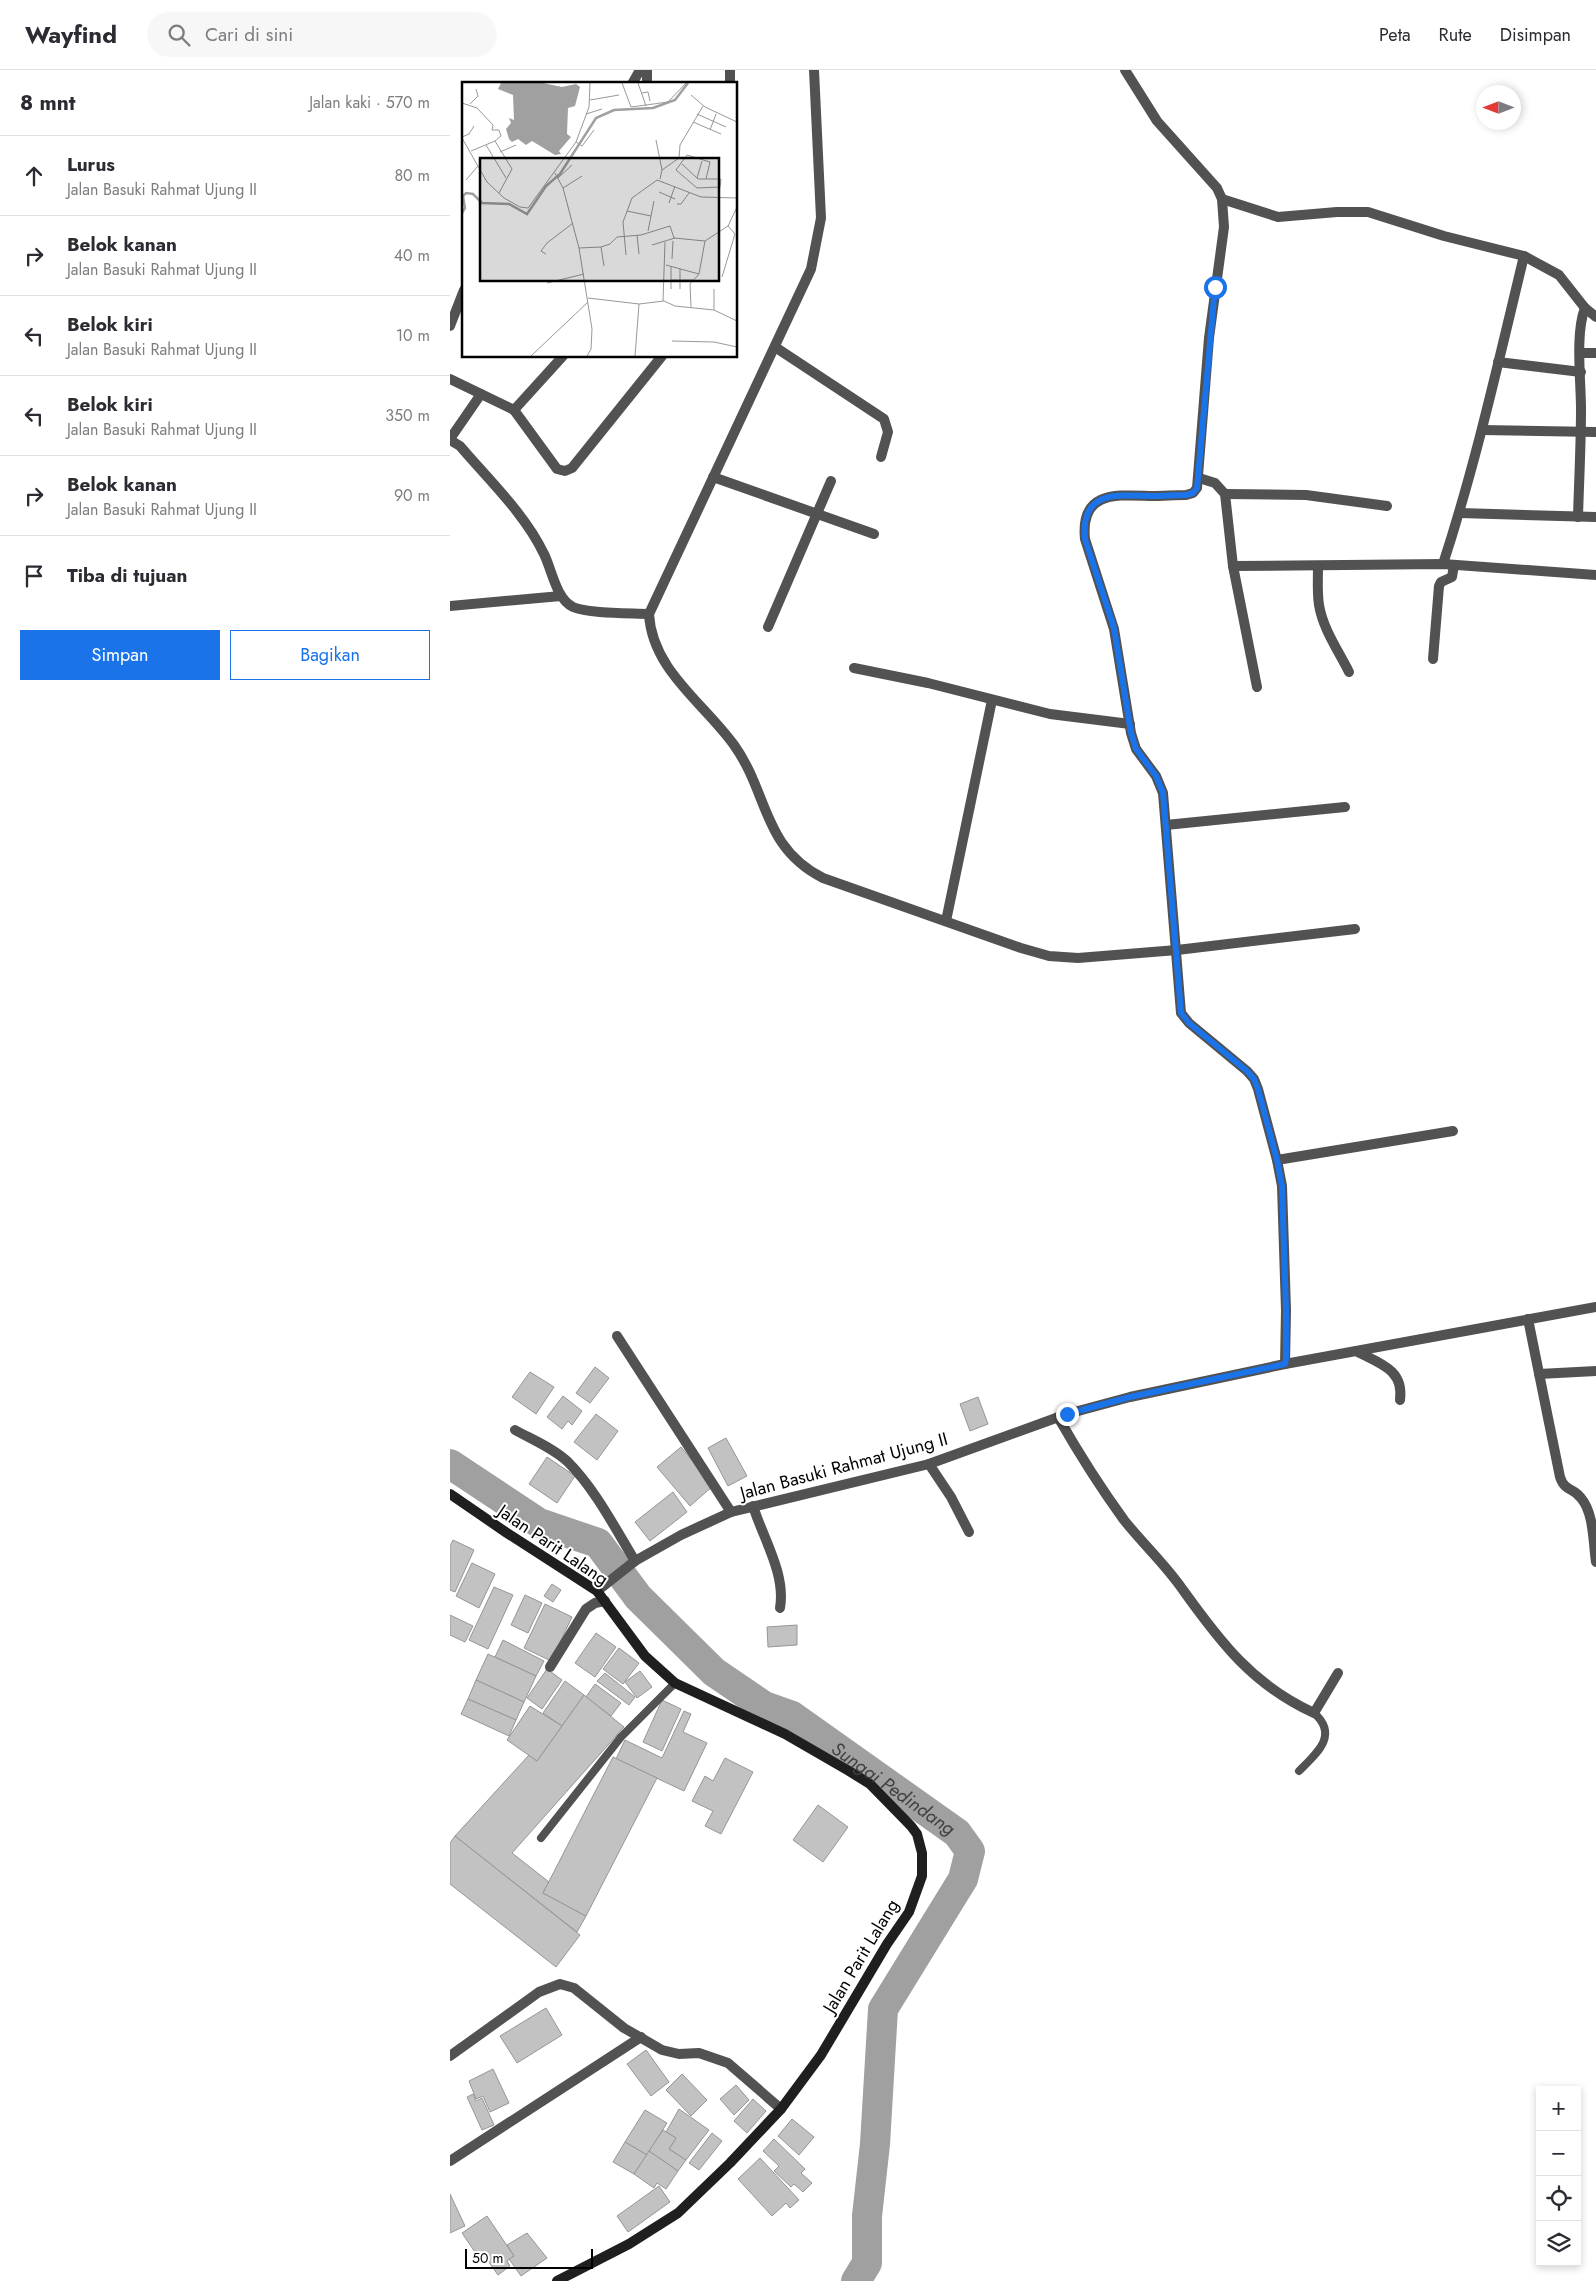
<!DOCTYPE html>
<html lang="id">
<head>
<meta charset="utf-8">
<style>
	body { margin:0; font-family:Jost,sans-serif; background:#f7f7f7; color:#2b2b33 }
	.controls { position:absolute; right:15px; bottom:15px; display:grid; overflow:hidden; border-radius:0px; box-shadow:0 2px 8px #0003 }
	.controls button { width:45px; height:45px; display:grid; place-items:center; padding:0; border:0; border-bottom:1px solid #e1e1e2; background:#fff; color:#2b2b33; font:25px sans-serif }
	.compass { position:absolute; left:1026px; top:15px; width:45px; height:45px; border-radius:50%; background:#fff; box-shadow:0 2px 8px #0003; rotate:270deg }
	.scale { position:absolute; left:15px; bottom:12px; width:128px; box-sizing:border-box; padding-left:5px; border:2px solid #000; border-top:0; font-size:14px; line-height:18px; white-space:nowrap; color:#000; -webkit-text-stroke:4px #fff; paint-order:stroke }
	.stop { position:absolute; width:15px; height:15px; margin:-11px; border:4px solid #1a73e8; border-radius:50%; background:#fff }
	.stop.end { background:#1a73e8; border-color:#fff; box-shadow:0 1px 5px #0008 }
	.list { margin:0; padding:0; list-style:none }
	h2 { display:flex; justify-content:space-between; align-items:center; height:65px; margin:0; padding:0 20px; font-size:21px }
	h2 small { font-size:16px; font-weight:400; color:#7c7c81 }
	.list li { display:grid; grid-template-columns:32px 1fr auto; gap:15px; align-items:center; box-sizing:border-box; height:80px; padding:0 20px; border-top:1px solid #e1e1e2 }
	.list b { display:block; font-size:19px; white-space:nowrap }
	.list p { margin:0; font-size:16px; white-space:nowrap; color:#7c7c81 }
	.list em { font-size:16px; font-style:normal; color:#7c7c81 }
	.actions { display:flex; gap:10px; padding:15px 20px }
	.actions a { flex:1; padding:11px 0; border:1px solid #1a73e8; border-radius:0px; text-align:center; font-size:18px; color:#1a73e8 }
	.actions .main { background:#1a73e8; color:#fff }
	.icon { flex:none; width:28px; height:28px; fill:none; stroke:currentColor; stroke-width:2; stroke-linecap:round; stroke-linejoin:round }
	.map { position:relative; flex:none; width:1146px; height:2211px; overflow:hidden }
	header { display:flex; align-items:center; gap:30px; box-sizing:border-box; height:70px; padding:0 25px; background:#fff; border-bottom:1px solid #e1e1e2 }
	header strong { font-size:24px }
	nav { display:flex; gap:28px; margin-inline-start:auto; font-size:18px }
	.search { width:350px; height:45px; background:#f7f7f7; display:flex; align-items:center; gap:12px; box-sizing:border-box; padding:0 18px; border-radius:28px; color:#7c7c81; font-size:19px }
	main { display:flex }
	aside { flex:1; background:#fff }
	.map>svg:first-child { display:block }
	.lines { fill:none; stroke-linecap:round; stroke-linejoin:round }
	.river { stroke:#a0a0a0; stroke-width:30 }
	.building { fill:#c2c2c2; stroke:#969696 }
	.lane { stroke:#525252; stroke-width:8 }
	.street { stroke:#525252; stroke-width:10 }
	.secondary { stroke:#1f1f1f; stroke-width:10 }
	.route { stroke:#1a73e8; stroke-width:6 }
	.labels { text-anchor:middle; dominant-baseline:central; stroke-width:4; stroke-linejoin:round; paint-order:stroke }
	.street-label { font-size:18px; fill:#000; stroke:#fff }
	.water-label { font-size:19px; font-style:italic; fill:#414141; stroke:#fff }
	.inset-river { fill:none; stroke:#a0a0a0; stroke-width:2.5 }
	.inset-road { fill:none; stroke:#999; stroke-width:1 }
	.view { fill:#000; fill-opacity:0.15; stroke:#000; stroke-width:2.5 }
	.inset-edge { fill:none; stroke:#000; stroke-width:2.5 }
</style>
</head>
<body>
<header>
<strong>Wayfind</strong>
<div class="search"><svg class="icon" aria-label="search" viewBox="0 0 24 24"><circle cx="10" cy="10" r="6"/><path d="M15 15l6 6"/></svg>Cari di sini</div>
<nav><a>Peta</a><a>Rute</a><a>Disimpan</a></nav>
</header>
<main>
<aside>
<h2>8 mnt<small>Jalan kaki · 570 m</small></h2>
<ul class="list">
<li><svg class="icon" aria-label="ahead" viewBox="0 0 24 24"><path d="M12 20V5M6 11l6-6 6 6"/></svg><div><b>Lurus</b><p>Jalan Basuki Rahmat Ujung II</p></div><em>80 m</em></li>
<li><svg class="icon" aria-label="right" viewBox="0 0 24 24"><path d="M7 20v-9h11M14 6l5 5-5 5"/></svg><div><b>Belok kanan</b><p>Jalan Basuki Rahmat Ujung II</p></div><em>40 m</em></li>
<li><svg class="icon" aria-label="left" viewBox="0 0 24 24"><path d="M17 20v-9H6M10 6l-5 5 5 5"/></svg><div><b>Belok kiri</b><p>Jalan Basuki Rahmat Ujung II</p></div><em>10 m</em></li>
<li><svg class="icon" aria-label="left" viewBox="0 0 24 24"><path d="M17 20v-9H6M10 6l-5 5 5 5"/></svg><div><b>Belok kiri</b><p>Jalan Basuki Rahmat Ujung II</p></div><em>350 m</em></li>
<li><svg class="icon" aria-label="right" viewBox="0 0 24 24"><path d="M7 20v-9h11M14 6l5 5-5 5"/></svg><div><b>Belok kanan</b><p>Jalan Basuki Rahmat Ujung II</p></div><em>90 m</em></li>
<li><svg class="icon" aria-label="arrive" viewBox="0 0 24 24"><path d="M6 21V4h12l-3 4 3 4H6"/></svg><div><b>Tiba di tujuan</b></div></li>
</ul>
<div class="actions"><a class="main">Simpan</a><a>Bagikan</a></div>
</aside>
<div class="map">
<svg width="1146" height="2211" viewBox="0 0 1146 2211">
	<rect width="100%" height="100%" fill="#fff"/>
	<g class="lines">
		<!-- river -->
		<path class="river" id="s1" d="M0,1394L89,1453L148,1473L188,1527L264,1602L314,1636L342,1646L507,1763L520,1781L513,1809L433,1939L425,2074L417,2146V2193L406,2211"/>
	</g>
	<!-- building -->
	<g class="building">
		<polygon points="145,1297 159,1308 140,1333 126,1323"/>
		<polygon points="80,1302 104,1317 86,1344 62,1327"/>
		<polygon points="113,1326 132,1341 122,1355 118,1351 112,1359 97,1347"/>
		<polygon points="528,1327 538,1354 520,1361 510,1334"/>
		<polygon points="146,1344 168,1361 147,1390 124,1372"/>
		<polygon points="276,1368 297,1406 278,1416 258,1378"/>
		<polygon points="231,1377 263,1416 240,1436 207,1397"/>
		<polygon points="97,1387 125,1406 107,1433 79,1414"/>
		<polygon points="223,1422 237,1442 200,1471 185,1452"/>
		<polygon points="3,1470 24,1480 5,1522 0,1520 0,1476"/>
		<polygon points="22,1493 45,1504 29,1538 6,1526"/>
		<polygon points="102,1514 111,1520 103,1532 94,1526"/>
		<polygon points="44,1517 63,1525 38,1579 19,1570"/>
		<polygon points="75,1525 92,1533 78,1563 61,1555"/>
		<polygon points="95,1534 122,1547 101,1591 74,1578"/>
		<polygon points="0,1545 23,1556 15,1572 0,1565"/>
		<polygon points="347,1555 347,1575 318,1577 317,1557"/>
		<polygon points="146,1563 166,1577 145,1607 125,1593"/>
		<polygon points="53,1570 94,1591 86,1606 45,1587"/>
		<polygon points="169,1578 189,1593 173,1614 153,1599"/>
		<polygon points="38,1584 86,1606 74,1632 26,1610"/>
		<polygon points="97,1599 112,1610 92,1639 77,1628"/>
		<polygon points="190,1601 202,1617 187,1628 175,1612"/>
		<polygon points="155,1603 185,1627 179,1635 147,1611"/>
		<polygon points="26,1610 74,1632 66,1650 18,1629"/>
		<polygon points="115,1611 134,1625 112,1656 93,1643"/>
		<polygon points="145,1614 171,1633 161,1646 136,1627"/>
		<polygon points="134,1625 174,1657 62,1783 99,1812 93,1823 136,1846 127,1862 5,1766 79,1685 87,1691"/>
		<polygon points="18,1629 66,1650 59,1666 11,1644"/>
		<polygon points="212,1630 231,1639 212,1681 193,1672"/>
		<polygon points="80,1636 112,1656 87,1691 57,1670"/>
		<polygon points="234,1641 241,1644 233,1662 257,1673 234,1721 166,1689 175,1670 212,1688"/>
		<polygon points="163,1687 207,1708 136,1846 93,1823"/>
		<polygon points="275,1688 303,1702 271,1764 255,1756 263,1741 242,1731 255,1706 263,1711"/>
		<polygon points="368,1735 398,1757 373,1792 343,1770"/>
		<polygon points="5,1766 130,1865 106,1897 0,1814 0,1773"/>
		<polygon points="96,1938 112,1965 67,1993 50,1966"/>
		<polygon points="196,1980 219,2012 201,2026 177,1994"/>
		<polygon points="43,1999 59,2033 40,2042 33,2026 26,2029 19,2011"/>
		<polygon points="232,2004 257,2030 241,2046 216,2020"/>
		<polygon points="286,2015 299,2030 284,2045 270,2029"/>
		<polygon points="23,2024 26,2031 32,2028 44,2055 32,2060 17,2027"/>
		<polygon points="303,2029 316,2041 297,2063 284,2051"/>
		<polygon points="229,2039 259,2060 236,2090 219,2079 226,2068 216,2062"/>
		<polygon points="195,2040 217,2053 197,2085 175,2072"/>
		<polygon points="342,2049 364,2067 349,2085 328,2066"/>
		<polygon points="213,2060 226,2068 219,2079 236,2090 228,2101 199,2081"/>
		<polygon points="262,2063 272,2071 249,2100 239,2093"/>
		<polygon points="324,2069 355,2099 351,2103 362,2113 353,2122 344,2114 341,2117 324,2101 329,2096 313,2081"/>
		<polygon points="175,2072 197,2085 184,2104 163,2092"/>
		<polygon points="199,2081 228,2101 216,2119 207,2113 204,2118 184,2104"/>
		<polygon points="310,2088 349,2130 340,2138 336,2133 322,2146 288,2109"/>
		<polygon points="209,2116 220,2132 178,2162 167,2146"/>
		<polygon points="0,2124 15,2156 0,2163"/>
		<polygon points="37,2146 64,2186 57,2191 60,2196 48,2205 34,2185 29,2188 12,2163"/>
		<polygon points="77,2163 97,2188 71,2206 59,2189 64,2186 57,2175"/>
	</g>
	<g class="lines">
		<!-- lane -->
		<g class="lane">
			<path d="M849,1701C867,1683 889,1665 864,1643"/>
			<polyline points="91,1768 171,1667 225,1613"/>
		</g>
		<!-- street -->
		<g class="street">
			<path d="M364,0L371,148L361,199L199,544C202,600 254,633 284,675C319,724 312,777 373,808L571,878L599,886L628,888L727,880L905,859"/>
			<polyline points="182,14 190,0"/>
			<polyline points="197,14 197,0"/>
			<polyline points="280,14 280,0"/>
			<polyline points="772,129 828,147 887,142 918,142 994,166 1074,186 1109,205 1135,238 1146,247"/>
			<polyline points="0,256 14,220"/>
			<polyline points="325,277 434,349 438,362 431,387"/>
			<polyline points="1130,283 1146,283"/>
			<polyline points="1048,292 1131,302"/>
			<polyline points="0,309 64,340 107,399 115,401 122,398 212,286"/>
			<polyline points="64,340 113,286"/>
			<polyline points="1032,360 1146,362"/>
			<polyline points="0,369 31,324"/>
			<path d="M0,370L10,376C39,410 75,444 94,484C102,500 106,529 123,537C139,544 179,543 199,544"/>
			<polyline points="263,407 424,464"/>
			<polyline points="749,408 765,413 775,424 783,496 807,617"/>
			<polyline points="775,424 856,425 937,436"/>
			<polyline points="1010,443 1146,447"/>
			<path d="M1128,447C1129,411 1131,375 1131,339C1131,311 1125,263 1135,238"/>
			<path d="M993,494C1026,393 1049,289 1074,186"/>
			<polyline points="783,496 993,494 1146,505"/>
			<path d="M868,496C868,509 867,522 869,535C873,559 888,580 899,602"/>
			<polyline points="0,536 111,526"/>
			<polyline points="318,557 381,411"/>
			<polyline points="983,589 989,516 991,512 1002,507 1004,495"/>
			<polyline points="404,598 478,613 600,644 680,654"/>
			<polyline points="716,755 895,737"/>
			<polyline points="496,851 542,630"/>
			<polyline points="827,1090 1003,1061"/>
			<path d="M1078,1249L1110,1407C1115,1422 1123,1417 1131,1428C1144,1443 1143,1472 1146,1492"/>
			<polyline points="167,1266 281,1442"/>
			<path d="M908,1282C931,1294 954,1300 950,1330"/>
			<polyline points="835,1294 1146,1237"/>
			<polyline points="1089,1304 1146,1301"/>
			<path d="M608,1347C628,1382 650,1417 674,1450C693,1474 716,1495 733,1520C771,1573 803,1615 864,1643L888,1603"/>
			<path d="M65,1360C83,1370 103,1378 118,1392C145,1419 165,1458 185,1491"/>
			<polyline points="479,1394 501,1427 519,1462"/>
			<path d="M303,1436C313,1468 336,1504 330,1538"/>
			<path d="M147,1521L185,1491L231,1465L281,1442L479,1394L617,1344L680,1327L835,1294L836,1240L832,1116L827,1090L808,1019L804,1009L797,1001L739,953L731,943L713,723L706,706L686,679L681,663L664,559L635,469C630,420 667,425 702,426C713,426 725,425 736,425L743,423L747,418L759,268L774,157L772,129L767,118L707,51L675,0"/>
			<polyline points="100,1597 136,1539 145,1533 155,1531"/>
			<polyline points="0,1986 89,1922 110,1914 124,1918 174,1958 212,1980 229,1984 249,1983 278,1993 331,2039"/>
			<polyline points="0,2091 191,1967"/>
		</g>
		<!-- secondary -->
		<polyline class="secondary" points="0,1424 57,1463 147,1521 195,1586 225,1613 335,1664 399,1701 420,1714 461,1756 467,1764 472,1783 472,1806 459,1842 437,1874 371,1985 331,2039 280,2093 228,2143 179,2174 107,2211"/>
	</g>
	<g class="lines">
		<!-- route -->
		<path class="route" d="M617,1344L680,1327L835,1294L836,1289V1240L832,1116L827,1090L808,1019L804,1009L797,1001L739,953L731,943L713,723L706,706L686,679L681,663L664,558L635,469C630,420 667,425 701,426C713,426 725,425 736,425L743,423L747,418L765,217"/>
	</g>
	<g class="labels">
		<!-- street labels -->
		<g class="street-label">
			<text transform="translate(394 1396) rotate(-15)">Jalan Basuki Rahmat Ujung II</text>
			<text transform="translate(103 1475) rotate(34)">Jalan Parit Lalang</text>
			<text transform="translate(411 1886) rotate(-59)">Jalan Parit Lalang</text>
		</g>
		<!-- water labels -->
		<g class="water-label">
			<text stroke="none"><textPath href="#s1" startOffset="558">Sungai Pedindang</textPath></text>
		</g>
	</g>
	<!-- overview -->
	<g transform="translate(12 12)">
		<rect width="275" height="275" fill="#fff"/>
		<path d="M39,1H81L100,5L114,2L118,5L113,24L106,26L105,52L109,55L97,69L99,72L93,73L70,59L64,63L56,57L50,60L47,57L44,47L49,41L47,36L52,38L51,13L36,7Z" fill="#a0a0a0"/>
		<path class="inset-river" d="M0,131L3,126L1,114L4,111L11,112L20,121L47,122L65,132L84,104L98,92L134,36L152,28L191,26L213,18L226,1"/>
		<path class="inset-road" d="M160,1L169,25L206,20L224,1M176,1L184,24M180,11L186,10L188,19M229,13L243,25L275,40M128,18L157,13M0,21L15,26L31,43L30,48H37L39,54L33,59M8,22L16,14L14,7M124,32L140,27M235,32L264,45M231,40L259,52M248,48L254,32M0,55L7,52L12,44M0,56L25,100L42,116L58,125L66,126L114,60L127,25L128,1M194,58L200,88M114,60L120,64L132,48M24,63L44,96M9,69L33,59L50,87L37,111M38,70L54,63M220,82L236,97H259L258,105L235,106L214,88L225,73L248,80L244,97M93,91L101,106L117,166L139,165L148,162L155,155L179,153L208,144L212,156L243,159L266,144L275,125M96,96L110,83M235,96L240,79M198,97L200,88L217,76L218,63L241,24M4,98L16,84M101,106L120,94M197,110L213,117M207,121L213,104M215,122H219L227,111M165,129L189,134M186,149L192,119M175,153L177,172M190,163L213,156M139,165L142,184M117,166L130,247L129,267L125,274M84,172L79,169L85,161L111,141M164,173L161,140L170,116L195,98L239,115L275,116M210,177L211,159M204,183L237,192M260,195L273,152L266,144M209,198H231M85,201L122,192M209,207V185M218,207V187M126,216L177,222L202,219L213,224L252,228L275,239M201,219L203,160M229,225L228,202L237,192L243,159M252,228V207M210,259L252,260L275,265M69,274L126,220M173,274L177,222"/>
		<path class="view" d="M18,76H257V199H18Z"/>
		<rect width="275" height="275" class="inset-edge"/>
	</g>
</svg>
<div class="controls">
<button>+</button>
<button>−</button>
<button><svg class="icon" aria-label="locate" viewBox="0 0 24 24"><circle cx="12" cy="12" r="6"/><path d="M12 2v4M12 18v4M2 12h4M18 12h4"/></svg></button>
<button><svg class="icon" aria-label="layers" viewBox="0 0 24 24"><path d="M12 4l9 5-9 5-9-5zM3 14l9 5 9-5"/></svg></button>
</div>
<svg class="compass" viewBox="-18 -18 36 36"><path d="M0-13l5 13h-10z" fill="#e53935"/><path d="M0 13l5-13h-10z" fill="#7c7c81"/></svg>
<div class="scale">50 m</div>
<div class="stop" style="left:765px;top:217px"></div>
<div class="stop end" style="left:617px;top:1344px"></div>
</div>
</main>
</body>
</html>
